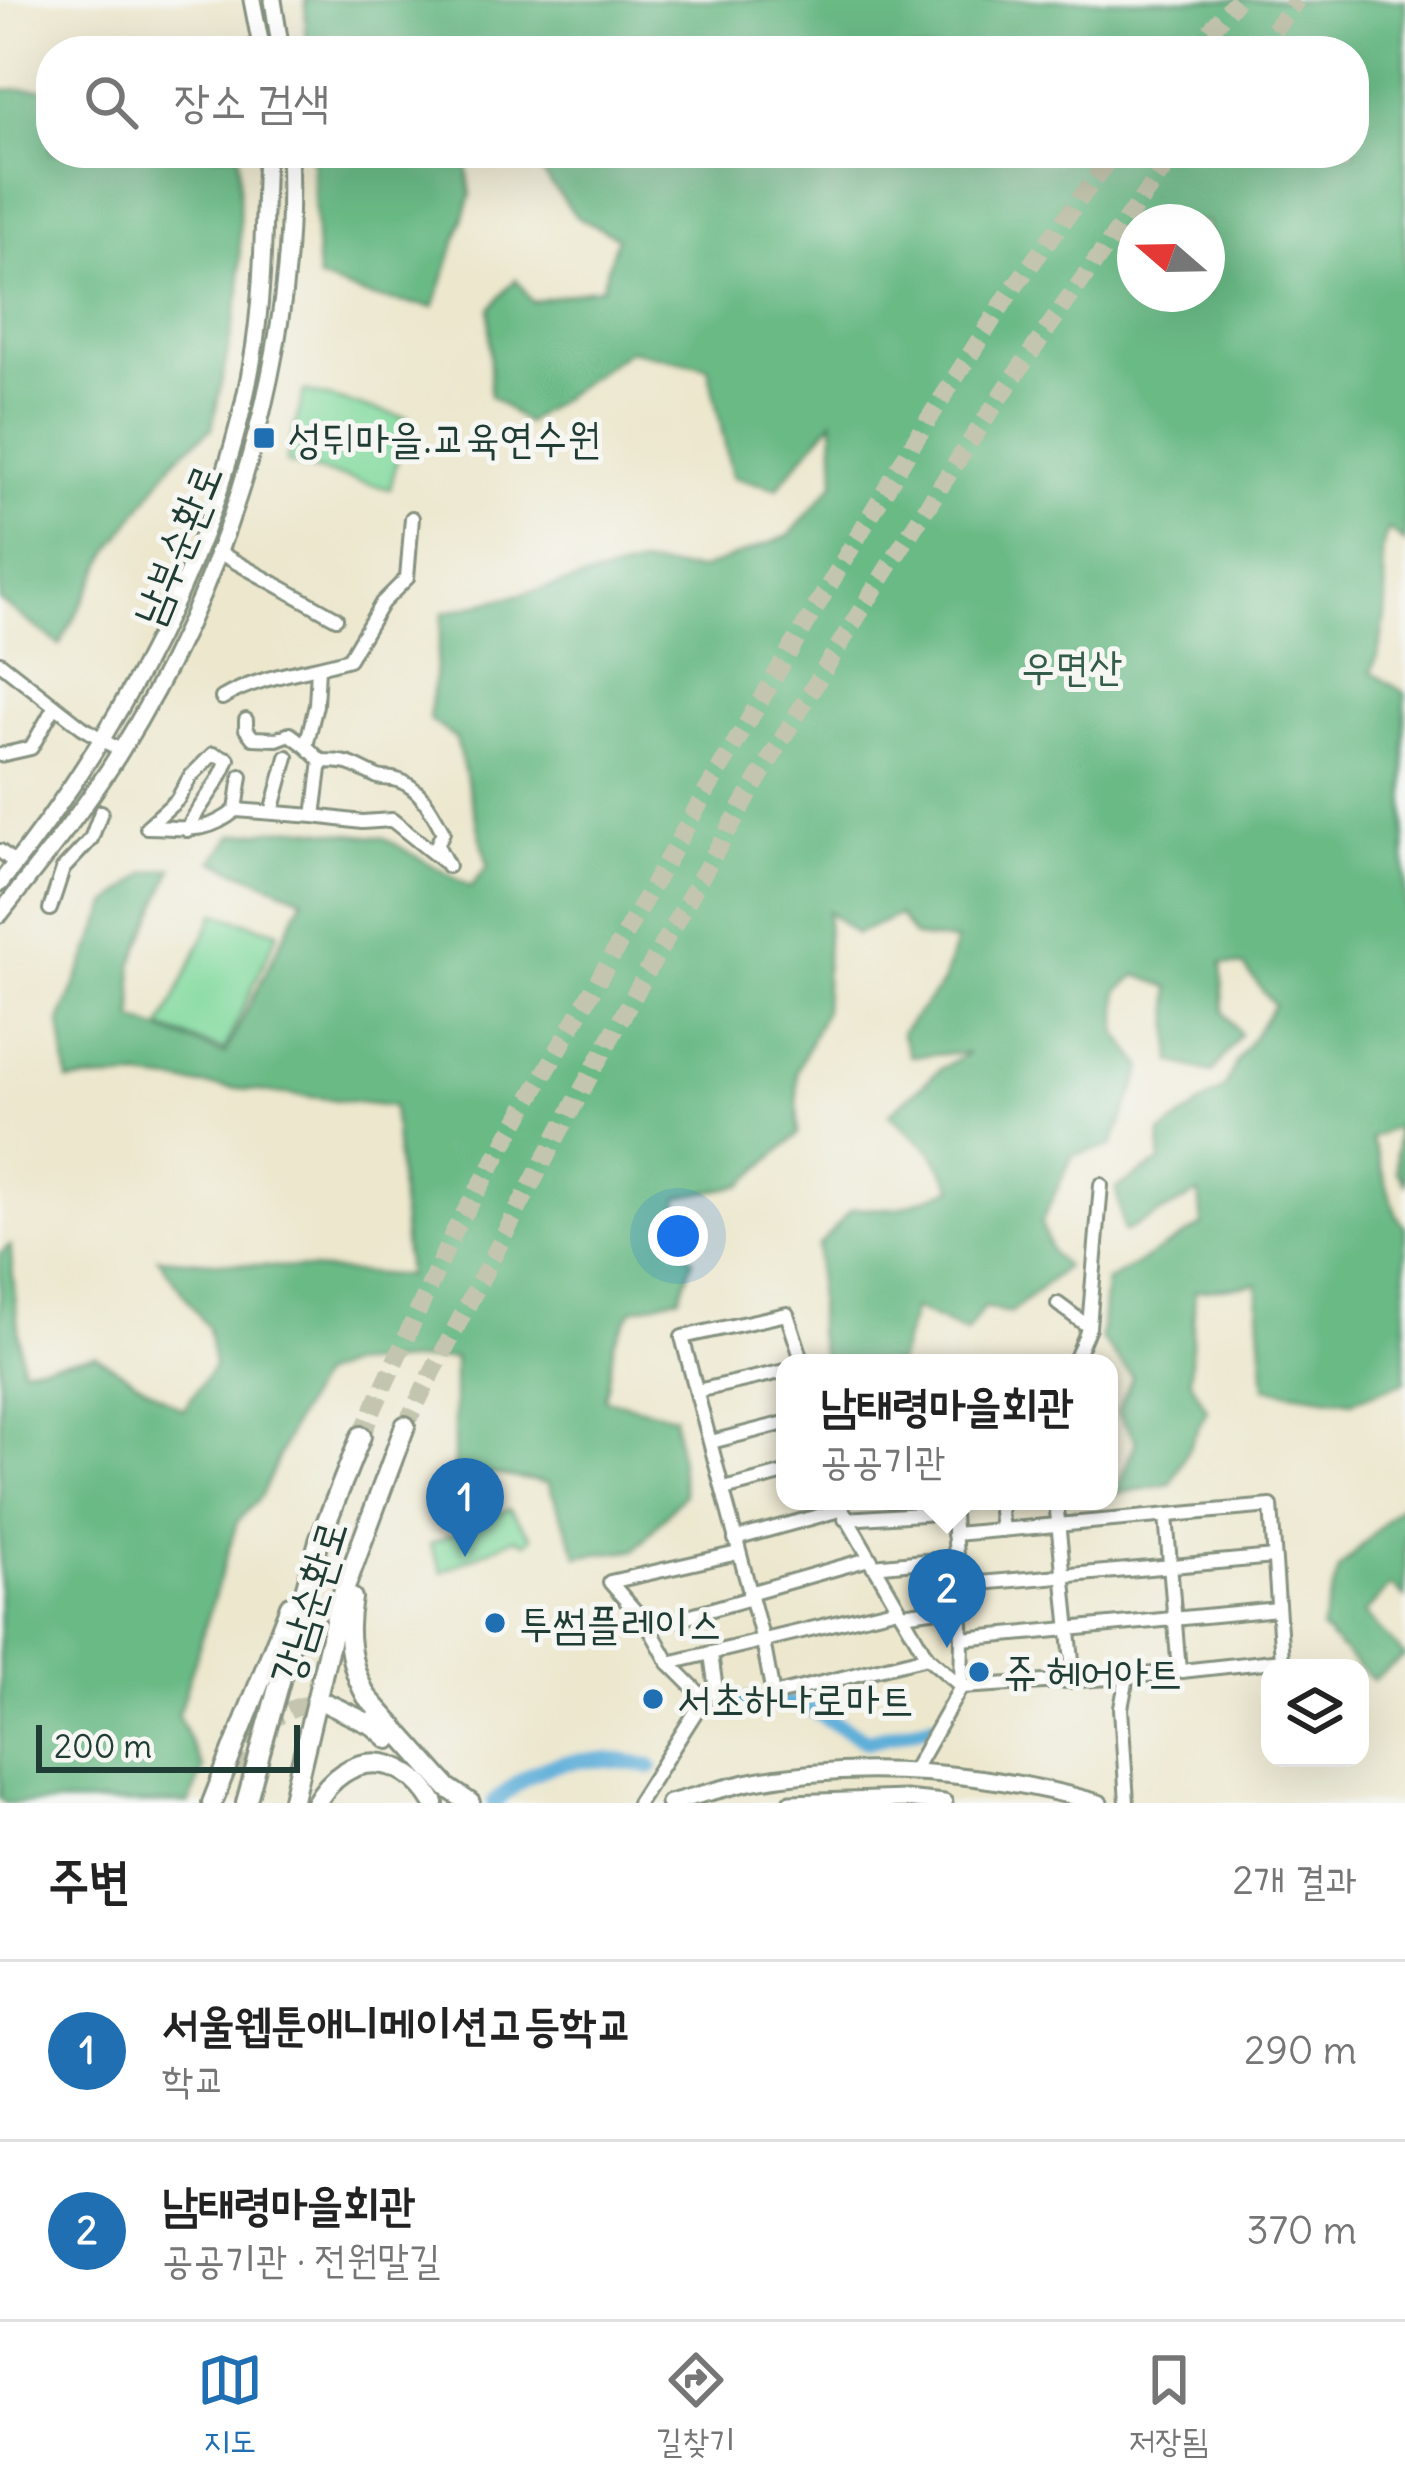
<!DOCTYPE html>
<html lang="ko">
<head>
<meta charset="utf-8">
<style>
	body { margin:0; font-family:Delius,"Poor Story",sans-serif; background:#f2f2f2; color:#222 }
	.controls { position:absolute; right:36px; bottom:36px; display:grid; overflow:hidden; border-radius:24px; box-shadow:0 12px 48px #0002 }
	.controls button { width:108px; height:108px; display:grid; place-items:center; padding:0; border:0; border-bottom:3px solid #e0e0e0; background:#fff; color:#222; font:60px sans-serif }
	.compass { position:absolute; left:1117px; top:204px; width:108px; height:108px; border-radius:50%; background:#fff; box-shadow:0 12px 48px #0002; rotate:290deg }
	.scale { position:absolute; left:36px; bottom:30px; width:264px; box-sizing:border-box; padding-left:12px; border:6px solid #1f3d34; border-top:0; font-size:33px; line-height:42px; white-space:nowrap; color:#1f3d34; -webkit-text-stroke:9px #f6f6f2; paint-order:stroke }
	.you { position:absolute; left:678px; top:1236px; width:42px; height:42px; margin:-30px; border:9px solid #fff; border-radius:50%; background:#1a73e8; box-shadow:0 0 0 18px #1a73e833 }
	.badge { display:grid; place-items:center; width:78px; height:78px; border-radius:50%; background:#1f6fb2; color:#fff; font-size:39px; font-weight:700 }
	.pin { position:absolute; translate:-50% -99px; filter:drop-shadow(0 3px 6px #0008) }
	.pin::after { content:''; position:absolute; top:63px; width:42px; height:36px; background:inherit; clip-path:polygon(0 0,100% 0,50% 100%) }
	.popup { position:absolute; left:776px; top:1354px; width:342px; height:156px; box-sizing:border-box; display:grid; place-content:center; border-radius:24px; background:#fff; filter:drop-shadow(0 3px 9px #0005); font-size:39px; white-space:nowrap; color:#767676 }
	.popup b { font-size:45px; color:#222 }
	.popup::after { content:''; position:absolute; left:50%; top:100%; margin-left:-24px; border:24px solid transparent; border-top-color:#fff }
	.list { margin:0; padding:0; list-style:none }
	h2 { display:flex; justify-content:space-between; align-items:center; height:156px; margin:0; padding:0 48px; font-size:51px }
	h2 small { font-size:39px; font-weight:400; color:#767676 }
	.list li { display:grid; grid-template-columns:78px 1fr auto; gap:36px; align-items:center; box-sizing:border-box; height:180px; padding:0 48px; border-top:3px solid #e0e0e0 }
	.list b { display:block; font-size:45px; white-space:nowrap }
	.list p { margin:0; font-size:39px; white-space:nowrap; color:#767676 }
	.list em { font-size:39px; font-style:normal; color:#767676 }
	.icon { flex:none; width:66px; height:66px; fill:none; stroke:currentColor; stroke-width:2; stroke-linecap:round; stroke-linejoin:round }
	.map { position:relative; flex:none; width:1405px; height:1803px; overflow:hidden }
	.search { position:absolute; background:#fff; box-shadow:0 12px 48px #0002; left:36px; right:36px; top:36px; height:132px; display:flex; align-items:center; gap:30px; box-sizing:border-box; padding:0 42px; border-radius:48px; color:#767676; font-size:45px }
	.sheet { height:516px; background:#fff }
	nav { display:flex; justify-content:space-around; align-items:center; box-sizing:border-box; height:168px; border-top:3px solid #e0e0e0; background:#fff; font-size:33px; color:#767676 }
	nav a { display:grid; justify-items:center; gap:6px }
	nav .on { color:#1f6fb2 }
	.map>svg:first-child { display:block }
	.green { fill:#83da9f; stroke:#518c6a; stroke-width:3 }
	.forest { fill:#6aba86; stroke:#447c5d; stroke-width:3; fill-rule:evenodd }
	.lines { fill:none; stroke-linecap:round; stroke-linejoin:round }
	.river { stroke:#5eafd9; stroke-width:16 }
	.highway-tunnel { stroke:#c3c5ae; stroke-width:18; stroke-dasharray:18 9; stroke-linecap:butt }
	.minor-casing { stroke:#869280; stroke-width:18 }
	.major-casing { stroke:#869280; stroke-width:21 }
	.highway-casing { stroke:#869280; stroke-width:24 }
	.minor { stroke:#fff; stroke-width:12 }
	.major { stroke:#fff; stroke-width:15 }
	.highway { stroke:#fff; stroke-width:18 }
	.poi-dot { fill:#1f6fb2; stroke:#f6f6f2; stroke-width:4.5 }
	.labels { text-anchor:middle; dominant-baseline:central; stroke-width:10; stroke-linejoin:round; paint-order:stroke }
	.poi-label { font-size:42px; fill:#1f3d34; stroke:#f6f6f2; text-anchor:start }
	.street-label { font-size:42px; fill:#1f3d34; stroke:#f6f6f2 }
	.park-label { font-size:42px; fill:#335c49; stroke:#f6f6f2 }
</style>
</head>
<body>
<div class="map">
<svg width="1405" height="1803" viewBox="0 0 1405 1803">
	<rect width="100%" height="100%" fill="#f6f6f2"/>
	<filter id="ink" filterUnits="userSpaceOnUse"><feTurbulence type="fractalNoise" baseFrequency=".00833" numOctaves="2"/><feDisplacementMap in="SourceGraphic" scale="24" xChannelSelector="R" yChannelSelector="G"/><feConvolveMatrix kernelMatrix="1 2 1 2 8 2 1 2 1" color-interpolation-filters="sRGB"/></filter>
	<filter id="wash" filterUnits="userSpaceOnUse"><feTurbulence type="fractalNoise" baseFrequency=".004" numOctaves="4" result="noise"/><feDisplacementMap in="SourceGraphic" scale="48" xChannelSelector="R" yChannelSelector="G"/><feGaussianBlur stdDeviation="2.7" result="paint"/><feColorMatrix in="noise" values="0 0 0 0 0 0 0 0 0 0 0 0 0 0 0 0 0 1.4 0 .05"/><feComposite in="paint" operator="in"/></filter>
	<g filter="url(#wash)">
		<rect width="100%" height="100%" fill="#ece7cd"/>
		<!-- green -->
		<g class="green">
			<polygon points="304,391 408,418 390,489 286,463"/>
			<polygon points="215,913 278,932 224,1050 161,1028"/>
			<polygon points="509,1509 532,1537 526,1543 515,1538 442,1572 430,1544"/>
		</g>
		<!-- forest -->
		<g class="forest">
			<path d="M305,0H1405V543L1389,529C1376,553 1385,569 1386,595C1386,619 1381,651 1371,672L1405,693V1183L1397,1172L1396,1127L1371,1138L1397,1216L1405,1227V1382L1352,1401L1265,1388L1257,1284L1195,1291L1190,1379L1207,1410L1171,1484L1115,1494L1136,1441L1117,1412L1132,1377L1101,1339L1106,1282L1202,1225L1199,1193L1124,1232L1116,1188L1160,1162L1161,1133L1225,1087L1237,1061L1274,1005L1244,966L1222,963L1224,1012L1240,1034L1212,1073L1172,1062L1170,987L1136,975L1118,991V1034L1143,1068L1112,1146L1073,1155L1041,1223L1052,1253L1065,1267L1011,1313L984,1307L966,1333L914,1308L898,1363H825L817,1332L818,1246L852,1209L899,1208L954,1188L931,1151L889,1114L942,1068L969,1053L910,1056L901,1033L943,983L956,941L915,937L899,915L856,934L828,911L824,1012L797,1071L798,1134L742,1185L679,1197L673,1244L693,1259L680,1296L632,1310L614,1342L605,1399L674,1416L684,1494L635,1550L578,1556L548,1483L454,1468V1358L347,1365L319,1376L291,1428L262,1495L237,1522L178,1715L203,1769L189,1803H5L0,1798V1253L10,1246L22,1368L95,1355L183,1410L214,1366L208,1328L158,1258L407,1276L393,1106L139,1078L68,1081L60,1022L108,905L146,873L173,868L132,965L134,1020L225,1054L303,898L213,861L233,835L297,828L384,838L471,887L488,866L456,739L429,719L443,613L641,565L699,570L789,536L835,482L833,420L777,488L732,477L708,367L629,350L526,423L490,396V308L516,279L532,302L602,287L617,237L576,216L527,153H1354V51H307ZM1207,222V294H1135V222Z"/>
			<polygon points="51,88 51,153 239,153 240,291 212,428 176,458 110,550 60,645 0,601 0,90"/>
			<polygon points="312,153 465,153 471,195 434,307 371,297 318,279"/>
			<polygon points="1405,1501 1405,1598 1391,1585 1364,1614 1405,1656 1372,1680 1321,1629 1339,1569"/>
		</g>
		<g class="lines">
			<!-- river -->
			<g class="river">
				<polyline points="722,1701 802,1704 867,1741 932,1725"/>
				<path d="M494,1803C509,1790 524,1776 542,1769C573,1757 620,1758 650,1767"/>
			</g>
		</g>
	</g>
	<g filter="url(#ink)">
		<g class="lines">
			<!-- highway-tunnel -->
			<g class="highway-tunnel">
				<polyline points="1192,51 1237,0"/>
				<polyline points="1257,51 1297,0"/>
				<path d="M405,1426C631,985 875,548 1176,153"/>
				<polyline points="361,1436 455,1230 705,794 914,442 1009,294 1114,153"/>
				<path d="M235,1769C252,1732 283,1700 328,1704"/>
			</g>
			<!-- minor casing -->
			<g class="minor-casing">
				<g id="minor">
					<polyline points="216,551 336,618"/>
					<polyline points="0,663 82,727 121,751"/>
					<path d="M222,698C261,675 306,672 349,659L382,603L407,578L412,518"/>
					<polyline points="246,720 246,729 253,738 277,739 290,734 306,746"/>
					<polyline points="0,755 31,748 55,706"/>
					<path d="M321,761C353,761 351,765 378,777C384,779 391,778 397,780C420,786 433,813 443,832L437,845L448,866"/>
					<polyline points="241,776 236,810 314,816 321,761 306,746 316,705 318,668"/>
					<polyline points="272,812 287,757"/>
					<polyline points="314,816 362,822 392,820 443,861"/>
					<path d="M147,827L177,800L190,777L213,754L228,759C219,786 199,804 187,830"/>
					<path d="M147,827C185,827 204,836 236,810"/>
					<polyline points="0,851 16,864"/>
					<polyline points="50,909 63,869 91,839 101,812"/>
					<polyline points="1058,1304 1089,1327"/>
					<polyline points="803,1363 787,1314 682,1337 763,1641 773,1695 927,1657"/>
					<polyline points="1074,1363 1089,1327 1101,1185"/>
					<polyline points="697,1391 785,1371"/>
					<polyline points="711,1442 785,1423"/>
					<polyline points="724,1489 785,1473"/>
					<polyline points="837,1501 927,1657 961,1686"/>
					<polyline points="999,1501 1002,1530"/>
					<polyline points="1056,1501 1074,1681"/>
					<polyline points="1166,1516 1179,1671"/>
					<polyline points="845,1519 953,1512"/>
					<polyline points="954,1534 1271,1506 1282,1660 1127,1677 961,1687"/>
					<polyline points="735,1539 840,1510"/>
					<polyline points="873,1566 956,1558"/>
					<polyline points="957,1585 1274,1557"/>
					<polyline points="749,1593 869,1559"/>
					<polyline points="902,1614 960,1606"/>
					<polyline points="649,1627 751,1598"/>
					<polyline points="962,1639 1278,1609"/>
					<polyline points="711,1654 718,1704"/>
					<polyline points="669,1663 898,1608"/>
					<polyline points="1127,1677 1121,1708 1127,1803"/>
					<polyline points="912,1773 961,1687 962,1639 952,1501"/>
					<polyline points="638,1803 702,1702 699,1693 669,1663 649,1627 610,1582 738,1553"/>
				</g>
			</g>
			<!-- major casing -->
			<g class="major-casing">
				<g id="major">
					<polyline points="252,0 262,51"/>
					<polyline points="273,0 281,51"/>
					<path d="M0,883C118,737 219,549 252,362C264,294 263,222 266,153"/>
					<path d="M0,914C41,861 85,809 120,752C227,581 298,355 289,153"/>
					<path d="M669,1803C696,1796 723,1788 750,1782C863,1760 988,1772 1099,1803"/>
					<polyline points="790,1803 905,1799 944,1803"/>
				</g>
			</g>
			<!-- highway casing -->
			<g class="highway-casing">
				<g id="highway">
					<path d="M352,1598C345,1633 349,1665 367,1697L448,1788L470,1803"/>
					<polyline points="328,1704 374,1726 389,1739"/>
					<polyline points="212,1803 290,1606"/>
					<polyline points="246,1803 319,1541 361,1436"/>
					<polyline points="292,1803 339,1604 405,1426"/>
					<path d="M316,1803C346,1750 403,1750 434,1803"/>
				</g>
			</g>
			<!-- minor -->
			<use href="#minor" class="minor"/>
			<!-- major -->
			<use href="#major" class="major"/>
			<!-- highway -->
			<use href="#highway" class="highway"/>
		</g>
	</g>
	<!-- markers -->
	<g class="poi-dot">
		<rect x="252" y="426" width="24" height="24" rx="6"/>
		<circle cx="495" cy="1623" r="12"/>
		<circle cx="979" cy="1672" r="12"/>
		<circle cx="653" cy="1699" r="12"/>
	</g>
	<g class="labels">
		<!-- poi labels -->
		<g class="poi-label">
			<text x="288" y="438">성뒤마을.교육연수원</text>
			<text x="519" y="1623">투썸플레이스</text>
			<text x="1003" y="1672">쥬 헤어아트</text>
			<text x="677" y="1699">서초하나로마트</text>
		</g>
		<!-- street labels -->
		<g class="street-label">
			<text transform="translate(177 544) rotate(-68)">남부순환로</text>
			<text transform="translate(308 1602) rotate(-73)">강남순환로</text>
		</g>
		<!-- park labels -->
		<g class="park-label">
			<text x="1072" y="666">우면산</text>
		</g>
	</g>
</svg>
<div class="controls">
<button><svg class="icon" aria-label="layers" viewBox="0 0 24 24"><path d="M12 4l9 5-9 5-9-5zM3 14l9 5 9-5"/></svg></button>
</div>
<svg class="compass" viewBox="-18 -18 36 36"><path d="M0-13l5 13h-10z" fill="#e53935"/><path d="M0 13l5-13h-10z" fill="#767676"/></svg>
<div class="scale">200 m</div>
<div class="you"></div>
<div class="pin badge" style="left:465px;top:1557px">1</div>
<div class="pin badge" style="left:947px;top:1648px">2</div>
<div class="popup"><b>남태령마을회관</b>공공기관</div>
<div class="search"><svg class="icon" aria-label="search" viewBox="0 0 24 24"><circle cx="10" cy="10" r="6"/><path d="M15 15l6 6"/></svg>장소 검색</div>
</div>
<section class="sheet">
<h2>주변<small>2개 결과</small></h2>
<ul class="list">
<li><span class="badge">1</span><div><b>서울웹툰애니메이션고등학교</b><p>학교</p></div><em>290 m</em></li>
<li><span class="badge">2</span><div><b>남태령마을회관</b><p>공공기관 · 전원말길</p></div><em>370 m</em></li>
</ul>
</section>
<nav>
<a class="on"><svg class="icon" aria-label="map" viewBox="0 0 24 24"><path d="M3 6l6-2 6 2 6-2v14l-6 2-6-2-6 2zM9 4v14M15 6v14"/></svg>지도</a>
<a><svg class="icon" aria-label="directions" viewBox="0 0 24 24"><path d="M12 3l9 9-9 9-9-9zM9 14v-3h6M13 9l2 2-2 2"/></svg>길찾기</a>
<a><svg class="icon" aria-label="saved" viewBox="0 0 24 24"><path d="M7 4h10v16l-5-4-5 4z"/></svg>저장됨</a>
</nav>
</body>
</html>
